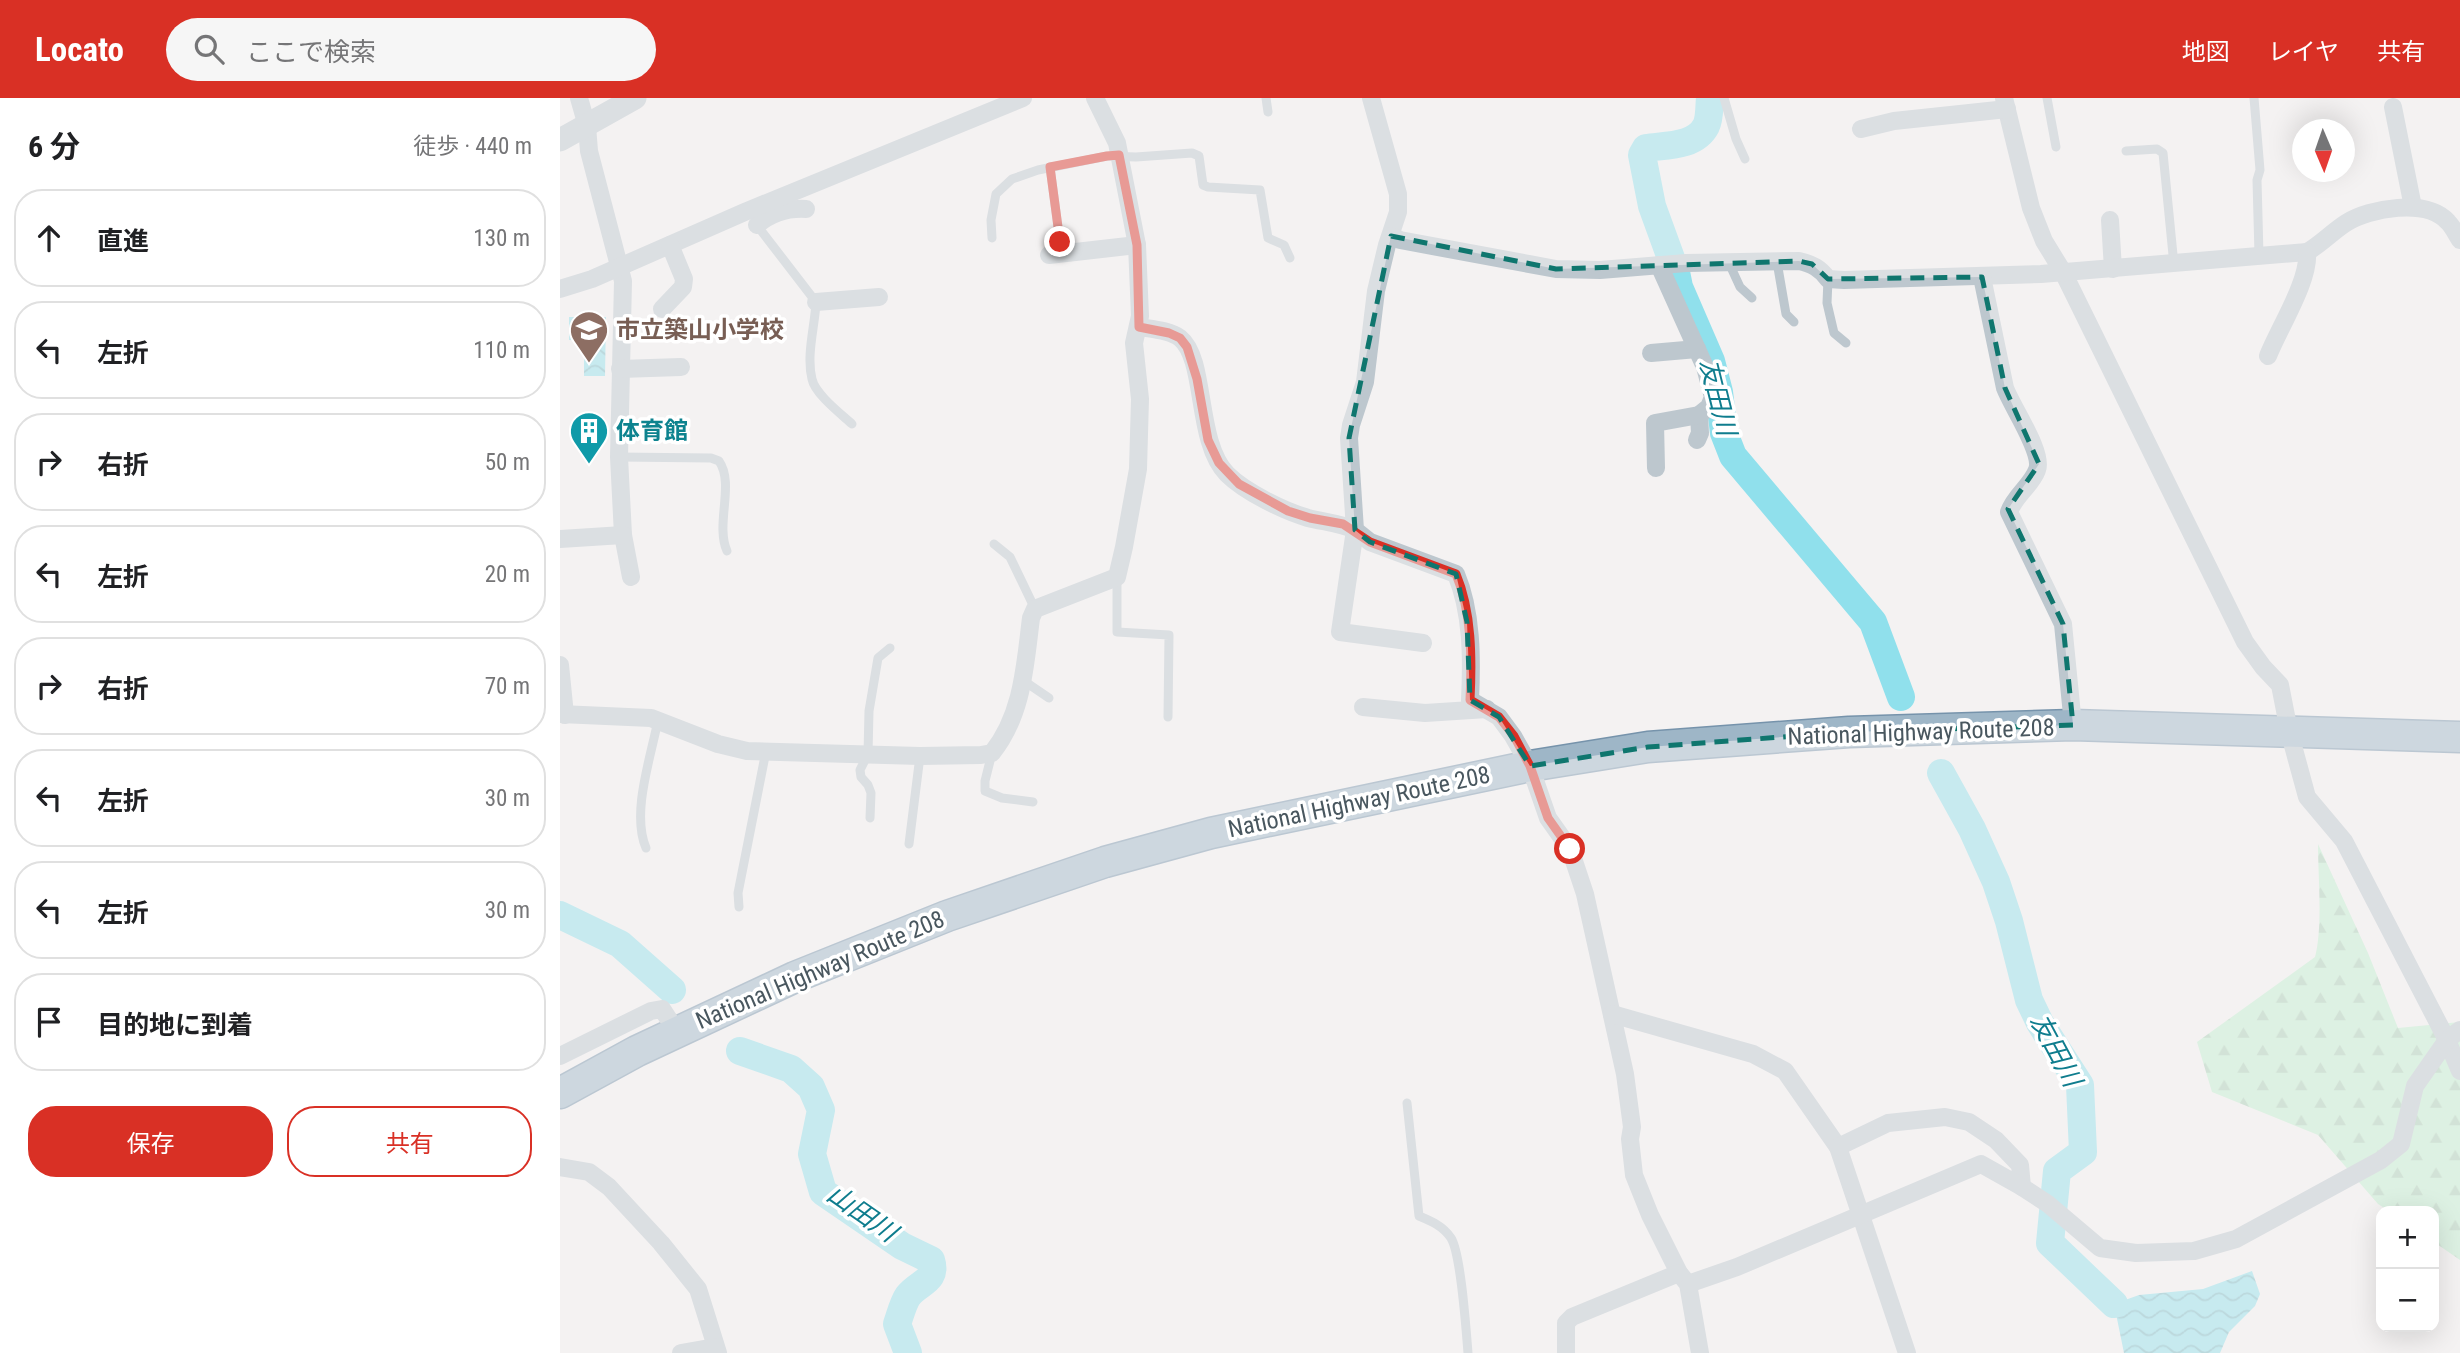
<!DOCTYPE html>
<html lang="ja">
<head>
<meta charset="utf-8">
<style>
	body { margin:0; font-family:"Roboto Condensed","Noto Sans JP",sans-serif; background:#f6f6f6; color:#202124 }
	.controls { position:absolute; right:21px; bottom:21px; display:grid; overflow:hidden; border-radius:14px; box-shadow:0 7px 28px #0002 }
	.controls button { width:63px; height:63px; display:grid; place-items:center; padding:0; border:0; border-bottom:2px solid #e0e0e0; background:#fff; color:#202124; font:35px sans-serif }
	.compass { position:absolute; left:1732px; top:21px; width:63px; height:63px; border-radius:50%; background:#fff; box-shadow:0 7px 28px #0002; rotate:178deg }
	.stop { position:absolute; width:21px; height:21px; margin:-16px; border:5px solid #d93025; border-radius:50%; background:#fff }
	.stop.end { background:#d93025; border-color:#fff; box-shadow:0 2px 7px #0008 }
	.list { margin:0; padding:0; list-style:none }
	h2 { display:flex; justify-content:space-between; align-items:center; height:91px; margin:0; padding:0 28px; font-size:30px }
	h2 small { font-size:23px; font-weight:400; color:#757577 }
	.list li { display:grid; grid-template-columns:46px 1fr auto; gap:21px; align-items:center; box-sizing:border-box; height:98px; margin:0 14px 14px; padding:0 14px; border:2px solid #e0e0e0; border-radius:28px }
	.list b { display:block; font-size:26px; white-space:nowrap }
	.list em { font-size:23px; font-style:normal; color:#757577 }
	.actions { display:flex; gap:14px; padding:21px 28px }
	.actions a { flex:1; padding:16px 0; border:2px solid #d93025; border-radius:28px; text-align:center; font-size:24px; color:#d93025 }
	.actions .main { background:#d93025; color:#fff }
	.icon { flex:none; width:38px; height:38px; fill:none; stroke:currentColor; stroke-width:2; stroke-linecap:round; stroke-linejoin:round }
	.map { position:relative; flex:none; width:1900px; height:1255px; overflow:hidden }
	header { display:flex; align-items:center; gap:42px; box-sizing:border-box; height:98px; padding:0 35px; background:#d93025; color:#fff }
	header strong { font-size:33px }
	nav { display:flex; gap:38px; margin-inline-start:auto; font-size:24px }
	.search { width:490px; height:63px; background:#f6f6f6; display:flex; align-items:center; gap:18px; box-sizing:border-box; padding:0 24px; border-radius:38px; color:#757577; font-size:26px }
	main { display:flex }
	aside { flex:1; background:#fff }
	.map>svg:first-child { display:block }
	.forest { fill:url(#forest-firs) }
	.water { fill:url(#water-waves) }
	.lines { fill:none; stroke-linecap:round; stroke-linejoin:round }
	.river { stroke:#90e0ec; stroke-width:28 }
	.trunk-casing { stroke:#7693ab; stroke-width:33 }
	.service { stroke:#bdc7ce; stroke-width:9 }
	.minor { stroke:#bdc7ce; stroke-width:18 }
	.tertiary { stroke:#bdc7ce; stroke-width:23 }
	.trunk { stroke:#9eb6c7; stroke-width:30 }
	.route { stroke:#d93025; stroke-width:9 }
	.marked { fill:none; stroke:#0f766e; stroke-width:5; stroke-dasharray:14 9; stroke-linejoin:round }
	.labels { text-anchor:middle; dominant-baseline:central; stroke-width:7; stroke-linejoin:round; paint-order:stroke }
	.education-label { font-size:24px; font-weight:bold; fill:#785e54; stroke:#fff; text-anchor:start }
	.culture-label { font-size:24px; font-weight:bold; fill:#0d838f; stroke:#fff; text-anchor:start }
	.street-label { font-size:24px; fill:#49575f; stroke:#fff }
	.water-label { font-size:26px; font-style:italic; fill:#0f7d8e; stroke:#fff }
</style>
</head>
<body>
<header>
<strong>Locato</strong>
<div class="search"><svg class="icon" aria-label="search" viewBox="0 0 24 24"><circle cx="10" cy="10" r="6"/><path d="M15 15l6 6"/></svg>ここで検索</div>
<nav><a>地図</a><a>レイヤ</a><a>共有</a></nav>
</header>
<main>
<aside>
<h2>6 分<small>徒歩 · 440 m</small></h2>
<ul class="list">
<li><svg class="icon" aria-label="ahead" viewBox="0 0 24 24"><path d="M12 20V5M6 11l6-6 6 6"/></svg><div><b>直進</b></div><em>130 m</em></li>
<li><svg class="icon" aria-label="left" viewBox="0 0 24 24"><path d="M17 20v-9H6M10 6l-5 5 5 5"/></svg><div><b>左折</b></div><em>110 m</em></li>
<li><svg class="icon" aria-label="right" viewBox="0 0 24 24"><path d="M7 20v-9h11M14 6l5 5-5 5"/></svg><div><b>右折</b></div><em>50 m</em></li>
<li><svg class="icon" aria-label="left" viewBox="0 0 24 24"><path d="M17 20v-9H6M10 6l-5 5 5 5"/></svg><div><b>左折</b></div><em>20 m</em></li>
<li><svg class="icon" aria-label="right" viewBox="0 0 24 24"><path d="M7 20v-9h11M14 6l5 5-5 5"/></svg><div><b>右折</b></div><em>70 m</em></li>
<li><svg class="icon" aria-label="left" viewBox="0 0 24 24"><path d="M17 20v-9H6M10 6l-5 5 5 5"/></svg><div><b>左折</b></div><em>30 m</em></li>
<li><svg class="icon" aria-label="left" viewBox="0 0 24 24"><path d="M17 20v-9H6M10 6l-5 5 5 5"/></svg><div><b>左折</b></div><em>30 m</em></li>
<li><svg class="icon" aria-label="arrive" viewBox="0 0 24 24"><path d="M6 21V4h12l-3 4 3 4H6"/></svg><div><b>目的地に到着</b></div></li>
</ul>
<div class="actions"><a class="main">保存</a><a>共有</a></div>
</aside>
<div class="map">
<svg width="1900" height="1255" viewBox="0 0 1900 1255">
	<defs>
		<pattern id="forest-firs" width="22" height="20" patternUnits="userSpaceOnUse" patternTransform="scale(1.75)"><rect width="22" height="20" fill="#c2efd0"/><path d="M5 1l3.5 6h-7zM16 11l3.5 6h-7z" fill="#a8cfb5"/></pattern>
		<pattern id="water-waves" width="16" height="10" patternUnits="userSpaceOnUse" patternTransform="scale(1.75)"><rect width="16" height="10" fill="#90e0ec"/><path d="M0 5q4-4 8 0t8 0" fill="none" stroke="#78b8c2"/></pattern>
	</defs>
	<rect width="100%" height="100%" fill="#f4f2f2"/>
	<!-- forest -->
	<path class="forest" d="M1758,746L1808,855L1838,930L1900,924V1162L1874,1144V1113H1829L1818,1106L1758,1037L1652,994L1637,944L1755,859C1763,829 1758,779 1758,746Z"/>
	<!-- water -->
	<g class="water">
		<polygon points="9,219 46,219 45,278 24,278 24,243 9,242"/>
		<polygon points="1692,1173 1700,1196 1695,1208 1669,1234 1660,1255 1564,1255 1554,1206 1579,1197 1643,1191"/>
	</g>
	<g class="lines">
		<!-- river -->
		<g class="river">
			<path d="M1150,0C1149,8 1150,20 1146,28C1135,49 1106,47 1086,50L1082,57L1092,108L1116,174L1119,189L1151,263L1159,294L1164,335L1173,358L1313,524L1341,599"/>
			<polyline points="1381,675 1412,731 1436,784 1449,823 1469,902 1480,925 1520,987 1523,1054 1497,1073 1490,1145 1554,1206"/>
			<polyline points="0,817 60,846 112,892"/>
			<path d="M180,953L231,971L251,989L261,1012L252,1056L263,1094L342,1148L371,1162C378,1184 358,1184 348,1198C343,1205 340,1218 337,1226L348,1255"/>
		</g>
		<!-- trunk casing -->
		<g class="trunk-casing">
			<polyline id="trunk" points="0,995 77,953 235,879 387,818 545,764 651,735 970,668 1088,649 1289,634 1513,627 1900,639"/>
		</g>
		<!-- service -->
		<g class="service">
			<polyline points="706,0 708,14"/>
			<polyline points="1164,0 1176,41 1185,61"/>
			<polyline points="1487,0 1496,49"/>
			<polyline points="1694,0 1700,72 1697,82 1699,157"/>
			<polyline points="1566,53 1597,51 1603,55 1614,167"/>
			<polyline points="490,69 500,144"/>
			<path d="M196,126L256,204C255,228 246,257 252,281C255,296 281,316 292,326"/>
			<polyline points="432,140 431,122 436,96 452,81 478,72 547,58 576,59 632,55 639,58 643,87 648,89 700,92 708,140 724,147 730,160"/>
			<polyline points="1217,164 1226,216 1234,224"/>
			<polyline points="1169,165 1180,189 1192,200"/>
			<polyline points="1268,181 1267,205 1274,235 1286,245"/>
			<path d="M59,359L151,360L159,363C175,386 155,426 167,453"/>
			<polyline points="434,446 450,459 475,511"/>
			<polyline points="557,479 557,534 609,537 608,619"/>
			<polyline points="464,583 489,600"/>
			<polyline points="432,655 425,683 425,693 442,700 473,704"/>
			<polyline points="310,720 311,695 308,687 301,679 300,672 308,656 309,613 318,560 330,550"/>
			<polyline points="349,746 360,658"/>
			<path d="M86,750C71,715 91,659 98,622"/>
			<polyline points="179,809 178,795 206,653"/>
			<path d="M847,1005L859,1118C871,1123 883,1128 891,1140C901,1156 906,1231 908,1255"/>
		</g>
		<!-- minor -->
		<g class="minor">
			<polyline points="19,0 27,28 29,53 63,183 59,359 63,437 71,479"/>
			<path d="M811,0L838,96V114L827,147L816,193L805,284L791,327L789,340L795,432L810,444L896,476C912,514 912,561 910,602L939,619L953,638L970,668L988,720L1010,751L1025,796L1065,976L1072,1029L1070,1041L1074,1077L1090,1117L1119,1175L1128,1186L1140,1255"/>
			<polyline points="1444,0 1471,110 1484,143 1503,174 1685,544 1703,569 1720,587 1729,633 1747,699 1784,743 1887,942 1900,973"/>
			<polyline points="1833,9 1853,109"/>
			<polyline points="1301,31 1334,23 1447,11"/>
			<polyline points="1550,122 1553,171"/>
			<path d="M197,127C211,115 228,110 246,111"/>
			<path d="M831,138L840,142L996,171L1040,172L1126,165L1239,163C1252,166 1260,170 1268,181L1284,182L1481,176L1747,154C1761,146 1772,134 1786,125C1809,110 1867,100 1888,124C1893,129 1896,136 1900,142"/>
			<polyline points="489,157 577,147"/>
			<path d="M1422,179L1445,290C1452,309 1484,355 1477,372C1471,388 1455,397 1449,414L1503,526L1513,627"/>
			<polyline points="0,191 32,181 187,113 463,0"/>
			<polyline points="256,204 319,199"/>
			<polyline points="102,211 123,189 124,181 110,147"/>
			<path d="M579,229C591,231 610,232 620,240C647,262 635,343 667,376C685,394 724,413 748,420C764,424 780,425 795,432L780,534L863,545"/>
			<polyline points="1091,255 1137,251"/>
			<path d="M1708,258C1719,230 1750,182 1747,154"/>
			<polyline points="60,271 121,269"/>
			<polyline points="1137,342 1140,335 1139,317"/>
			<polyline points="1096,370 1095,325 1139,317 1149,309 1153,299 1145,269 1099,167"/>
			<polyline points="0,441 63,437"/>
			<polyline points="0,567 5,617"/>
			<polyline points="803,609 865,615 927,611"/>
			<path d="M0,616L91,620L158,646L187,653L360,658L421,657L432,655C463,616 465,567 471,520L475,511L557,479L564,449L578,371L580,301L574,245L580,218L577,147L557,45L535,0"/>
			<polyline points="1052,916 1193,956 1225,973 1278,1049 1347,1255"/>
			<polyline points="0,958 91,913 102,911 117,934"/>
			<polyline points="1278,1049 1328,1025 1385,1019 1409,1024 1436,1042 1460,1067 1462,1089"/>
			<polyline points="0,1069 29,1074 49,1089 101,1145 138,1191 158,1255"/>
			<polyline points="1128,1186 1177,1169 1421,1066 1462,1089 1488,1106 1540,1150 1576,1155 1634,1153 1676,1141 1821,1062 1841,1046 1855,988 1887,942 1900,932"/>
			<polyline points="121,1255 155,1249"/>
			<polyline points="1006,1255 1006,1225 1012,1219 1119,1175"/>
		</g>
		<!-- tertiary -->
		<polyline class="tertiary" points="0,42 75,0"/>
		<!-- trunk -->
		<use href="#trunk" class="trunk"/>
	</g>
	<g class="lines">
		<!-- route -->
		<path class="route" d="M500,144L490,69L547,58L559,57L577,147L579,229L609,235L620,240L627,249L637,281L648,342L659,365L679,386L728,413L750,420L783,426L810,444L896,476C912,514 912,561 910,602L939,619L954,638L970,668L988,720L1010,751"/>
	</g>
	<!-- marked area -->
	<path d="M0 0H1900V1255H0ZM831,138L996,171L1239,163L1252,166L1268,181L1422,179L1445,290L1479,366L1448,411L1503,526L1513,627L1289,634L1088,649L970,668L939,619L910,602L907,524L896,476L810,444L795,432L789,340Z" fill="#f4f2f2" fill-opacity=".55" fill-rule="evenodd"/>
	<path class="marked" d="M831,138L996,171L1239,163L1252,166L1268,181L1422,179L1445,290L1479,366L1448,411L1503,526L1513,627L1289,634L1088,649L970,668L939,619L910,602L907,524L896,476L810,444L795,432L789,340Z"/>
	<!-- icons -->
	<defs>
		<g id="school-pin" transform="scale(2.0125)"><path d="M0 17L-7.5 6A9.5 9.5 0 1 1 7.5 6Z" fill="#8d6e63" stroke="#fff"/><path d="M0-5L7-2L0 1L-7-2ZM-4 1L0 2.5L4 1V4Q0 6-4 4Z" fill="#fff"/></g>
		<g id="building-pin" transform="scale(2.0125)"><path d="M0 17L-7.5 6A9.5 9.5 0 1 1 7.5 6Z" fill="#0f9aa8" stroke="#fff"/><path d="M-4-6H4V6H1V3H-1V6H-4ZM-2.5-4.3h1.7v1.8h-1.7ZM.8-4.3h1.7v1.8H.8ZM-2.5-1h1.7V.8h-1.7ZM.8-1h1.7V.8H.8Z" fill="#fff"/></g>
	</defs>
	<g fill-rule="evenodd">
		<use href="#school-pin" x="29" y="232"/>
		<use href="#building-pin" x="29" y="333"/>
	</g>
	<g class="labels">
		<!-- education labels -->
		<g class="education-label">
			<text x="56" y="232">市立築山小学校</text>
		</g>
		<!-- culture labels -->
		<g class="culture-label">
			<text x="56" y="333">体育館</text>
		</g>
		<!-- street labels -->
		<g class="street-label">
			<text transform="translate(1361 634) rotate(-2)">National Highway Route 208</text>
			<text transform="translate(799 704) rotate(-12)">National Highway Route 208</text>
			<text transform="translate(260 872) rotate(-23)">National Highway Route 208</text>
		</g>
		<!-- water labels -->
		<g class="water-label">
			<text transform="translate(1158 299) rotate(76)">友田川</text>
			<text transform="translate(1496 952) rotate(62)">友田川</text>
			<text transform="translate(302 1115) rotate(35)">山田川</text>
		</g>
	</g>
</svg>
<div class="controls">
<button>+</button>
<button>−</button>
</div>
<svg class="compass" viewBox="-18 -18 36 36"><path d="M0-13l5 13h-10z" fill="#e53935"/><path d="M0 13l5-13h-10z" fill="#757577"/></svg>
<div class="stop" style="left:1010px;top:751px"></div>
<div class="stop end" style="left:500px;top:144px"></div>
</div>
</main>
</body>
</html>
